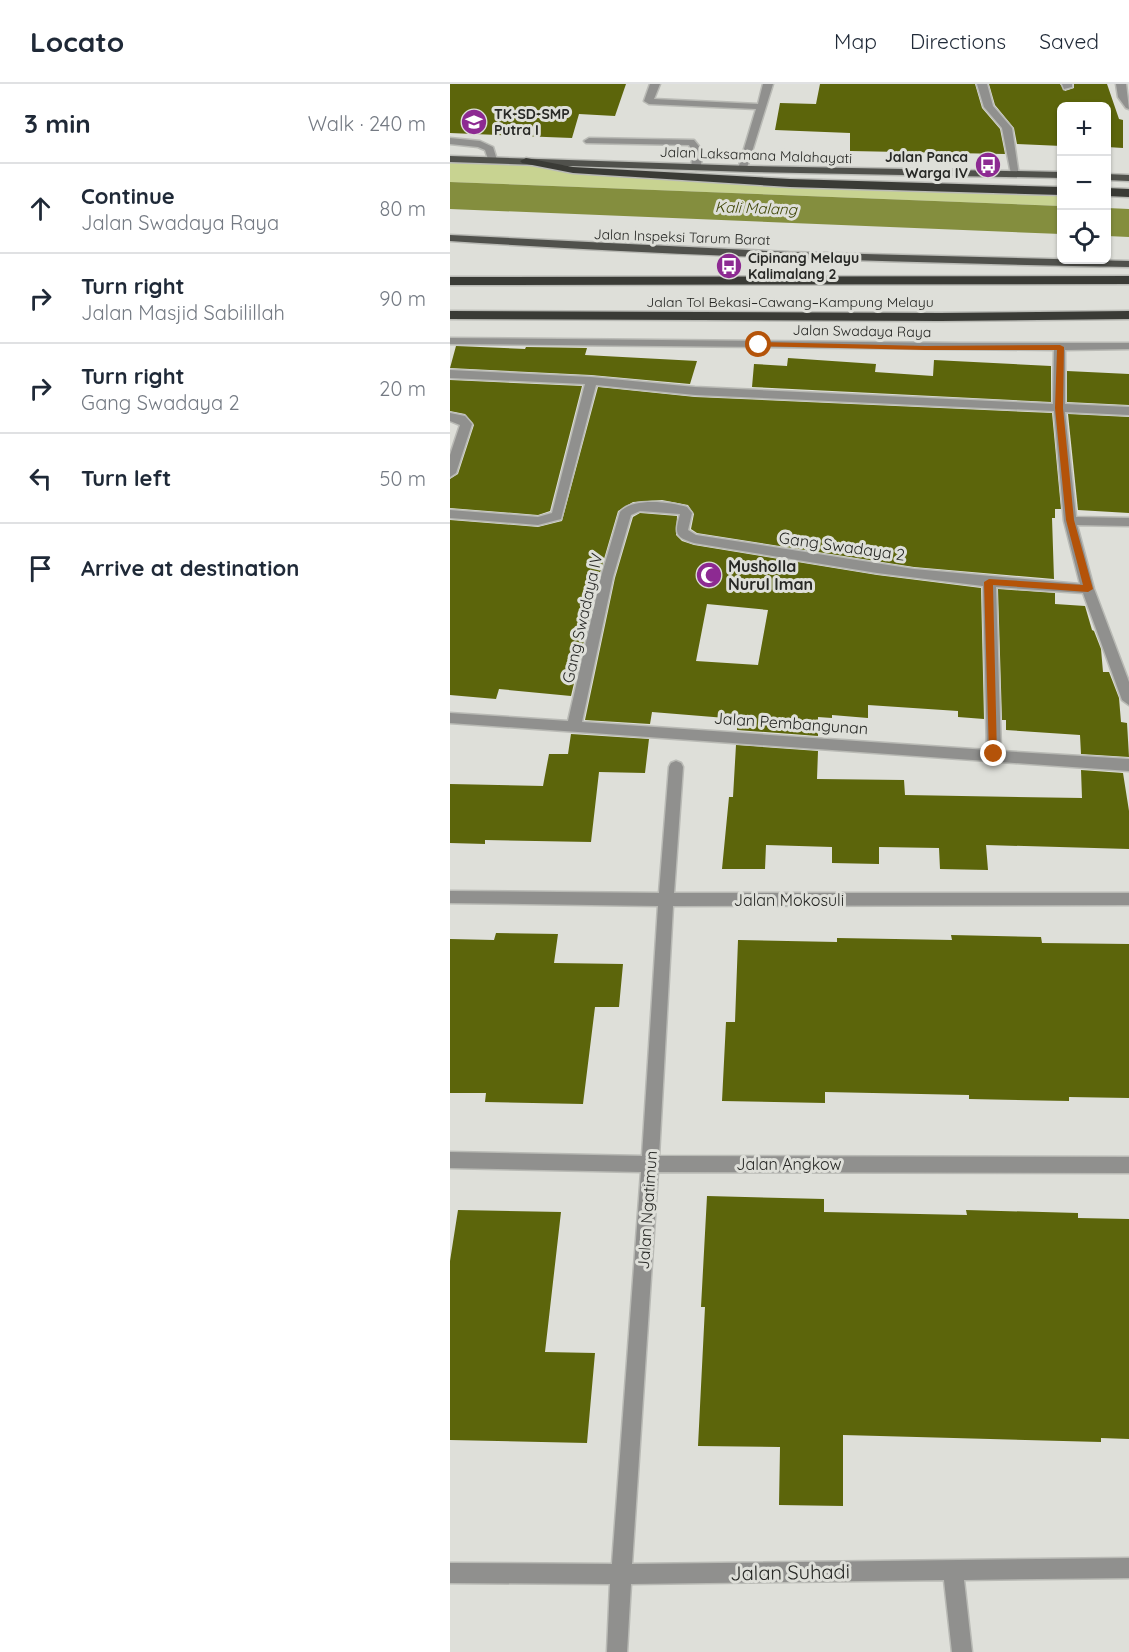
<!DOCTYPE html>
<html lang="en">
<head>
<meta charset="utf-8">
<style>
	body { margin:0; font-family:Quicksand,sans-serif; background:#f2f2f3; color:#1f2937 }
	.controls { position:absolute; right:18px; top:18px; display:grid; overflow:hidden; border-radius:9px; box-shadow:0 2px 4px #0004 }
	.controls button { width:54px; height:54px; display:grid; place-items:center; padding:0; border:0; border-bottom:2px solid #e0e1e3; background:#fff; color:#1f2937; font:30px sans-serif }
	.stop { position:absolute; width:18px; height:18px; margin:-14px; border:4px solid #b45309; border-radius:50%; background:#fff }
	.stop.end { background:#b45309; border-color:#fff; box-shadow:0 2px 6px #0008 }
	.list { margin:0; padding:0; list-style:none }
	h2 { display:flex; justify-content:space-between; align-items:center; height:78px; margin:0; padding:0 24px; font-size:26px }
	h2 small { font-size:20px; font-weight:400; color:#747a83 }
	.list li { display:grid; grid-template-columns:39px 1fr auto; gap:18px; align-items:center; box-sizing:border-box; height:90px; padding:0 24px; border-top:2px solid #e0e1e3 }
	.list b { display:block; font-size:22px; white-space:nowrap }
	.list p { margin:0; font-size:20px; white-space:nowrap; color:#747a83 }
	.list em { font-size:20px; font-style:normal; color:#747a83 }
	.icon { flex:none; width:33px; height:33px; fill:none; stroke:currentColor; stroke-width:2; stroke-linecap:round; stroke-linejoin:round }
	.map { position:relative; flex:none; width:679px; height:1568px; overflow:hidden }
	header { display:flex; align-items:center; gap:36px; box-sizing:border-box; height:84px; padding:0 30px; background:#fff; border-bottom:2px solid #e0e1e3 }
	header strong { font-size:28px }
	nav { display:flex; gap:33px; margin-inline-start:auto; font-size:21px }
	main { display:flex }
	aside { flex:1; background:#fff }
	.map>svg:first-child { display:block }
	.green { fill:#c8d391 }
	.water { fill:#848e3e }
	.building { fill:#5c650b; fill-rule:evenodd }
	.lines { fill:none; stroke-linecap:round; stroke-linejoin:round }
	.lane-casing { stroke:#b9bab5; stroke-width:3 }
	.street-casing { stroke:#b9bab5; stroke-width:3 }
	.primary-casing { stroke:#b9bab5; stroke-width:3 }
	.highway-casing { stroke:#b9bab5; stroke-width:3 }
	.lane { fill:#90908e; fill-rule:evenodd }
	.street { fill:#90908e; fill-rule:evenodd }
	.primary { fill:#50514c; fill-rule:evenodd }
	.highway { fill:#3a3b36; fill-rule:evenodd }
	.route { fill:#b45309 }
	.labels { text-anchor:middle; dominant-baseline:central; stroke-width:6; stroke-linejoin:round; paint-order:stroke }
	.far-poi-label { font-size:14px; font-weight:bold; fill:#272825; stroke:#dedfd9; text-anchor:start }
	.far-street-label { font-size:14px; fill:#272825; stroke:#dedfd9 }
	.far-water-label { font-size:15px; font-style:italic; fill:#3f4606; stroke:#dedfd9 }
	.street-label { font-size:16px; fill:#272825; stroke:#dedfd9 }
	.poi-label { font-size:16px; font-weight:bold; fill:#272825; stroke:#dedfd9; text-anchor:start }
	.near-street-label { font-size:20px; fill:#272825; stroke:#dedfd9 }
</style>
</head>
<body>
<header>
<strong>Locato</strong>
<nav><a>Map</a><a>Directions</a><a>Saved</a></nav>
</header>
<main>
<aside>
<h2>3 min<small>Walk · 240 m</small></h2>
<ul class="list">
<li><svg class="icon" aria-label="ahead" viewBox="0 0 24 24"><path d="M12 20V5M6 11l6-6 6 6"/></svg><div><b>Continue</b><p>Jalan Swadaya Raya</p></div><em>80 m</em></li>
<li><svg class="icon" aria-label="right" viewBox="0 0 24 24"><path d="M7 20v-9h11M14 6l5 5-5 5"/></svg><div><b>Turn right</b><p>Jalan Masjid Sabilillah</p></div><em>90 m</em></li>
<li><svg class="icon" aria-label="right" viewBox="0 0 24 24"><path d="M7 20v-9h11M14 6l5 5-5 5"/></svg><div><b>Turn right</b><p>Gang Swadaya 2</p></div><em>20 m</em></li>
<li><svg class="icon" aria-label="left" viewBox="0 0 24 24"><path d="M17 20v-9H6M10 6l-5 5 5 5"/></svg><div><b>Turn left</b></div><em>50 m</em></li>
<li><svg class="icon" aria-label="arrive" viewBox="0 0 24 24"><path d="M6 21V4h12l-3 4 3 4H6"/></svg><div><b>Arrive at destination</b></div></li>
</ul>
</aside>
<div class="map">
<svg width="679" height="1568" viewBox="0 0 679 1568">
	<rect width="100%" height="100%" fill="#dedfd9"/>
	<!-- green -->
	<polygon class="green" points="0,75 76,77 123,86 611,107 612,122 0,98"/>
	<!-- water -->
	<g class="water">
		<polygon points="0,98 611,122 611,150 0,125"/>
		<polygon points="657,124 679,125 679,153 657,152"/>
	</g>
	<!-- building -->
	<g class="building">
		<polygon points="0,0 176,0 165,32 129,30 122,54 0,49"/>
		<polygon points="370,0 525,0 532,24 550,45 555,70 400,67 400,49 325,46 330,19 366,20"/>
		<polygon points="539,0 610,0 615,7 624,4 624,0 657,0 669,35 673,36 673,64 657,63 657,22 612,22 612,62 567,60 564,44 545,21"/>
		<polygon points="6,262 75,265 76,263 137,264 135,271 247,277 240,300 141,291 0,284"/>
		<polygon points="338,274 426,280 425,288 483,292 484,276 601,282 601,318 302,303 304,280 337,282"/>
		<polygon points="617,287 679,290 679,321 617,318"/>
		<polygon points="0,296 132,302 100,427 88,431 0,424 0,395 8,390 24,341 15,330 0,327"/>
		<polygon points="148,303 245,313 602,329 611,425 605,425 605,434 602,434 604,495 464,483 247,449 241,445 244,430 238,421 212,416 183,418 168,427 149,492 121,612 49,605 46,615 0,611 0,436 88,443 112,437"/>
		<polygon points="618,330 679,333 679,429 628,426"/>
		<path d="M190,429L227,432L226,451L232,457L244,461L427,491L531,504L534,635L508,633V627L418,621V634L382,631V634L368,633V652L287,646L288,635L202,628L200,640L135,636L165,494L183,433ZM257,520L318,526L308,581L246,577Z"/>
		<polygon points="548,505 605,509 605,520 635,522 642,546 644,547 651,565 653,588 659,588 669,614 671,638 677,639 679,673 631,670 630,651 556,646 556,636 552,636"/>
		<polygon points="121,650 199,655 195,689 149,688 141,758 35,756 35,760 0,759 0,700 93,702 99,670 118,670"/>
		<polygon points="286,661 368,667 367,695 454,696 455,711 632,714 631,686 673,689 679,727 679,765 536,761 538,786 490,785 489,764 429,763 429,780 382,779 382,763 316,761 315,785 272,785 279,713 283,713"/>
		<polygon points="46,849 108,850 104,879 173,880 169,923 145,923 133,1020 35,1018 36,1009 0,1009 0,855 44,856"/>
		<polygon points="501,851 591,853 592,859 679,860 679,1014 619,1013 619,1017 519,1015 519,1011 375,1008 375,1019 272,1017 276,938 285,938 288,856 387,858 387,854 502,856"/>
		<polygon points="257,1112 374,1115 374,1128 517,1131 516,1126 628,1129 628,1134 679,1135 679,1355 651,1354 651,1358 393,1351 393,1422 329,1421 330,1363 248,1362 255,1223 251,1223"/>
		<polygon points="8,1126 111,1128 95,1268 145,1269 137,1359 0,1356 0,1177"/>
	</g>
	<g class="lines">
		<!-- lane casing -->
		<g class="lane-casing">
			<g id="lane">
				<polygon points="200,0 210,0 204,15 308,20 313,0 323,0 296,87 288,85 306,25 199,20 194,17"/>
				<polygon points="0,54 30,57 43,63 47,76 39,78 35,66 28,63 0,60"/>
				<polygon points="139,54 244,56 252,66 251,83 246,86 241,83 243,69 239,61 136,59 134,57"/>
			</g>
		</g>
		<!-- street casing -->
		<g class="street-casing">
			<g id="street">
				<polygon points="527,0 537,0 543,22 562,44 569,92 561,90 552,44 534,23"/>
				<polygon points="612,0 622,0 622,3 614,5"/>
				<polygon points="666,0 676,0 679,25 676,24 668,13"/>
				<path d="M0,254L509,259H679V265L615,266V320L679,323V331L615,328L626,433L679,434V442L627,441L644,505L679,598V621L672,616L633,509L546,503L551,667L679,675V687L0,639V629L118,637L151,493L170,428C183,413 220,418 237,423L242,429L238,446L246,451L464,485L630,500L614,437L604,327L245,311L146,301L111,435L88,441L0,434V426L88,433L102,429L135,300L0,294V286L141,293L245,303L603,320L604,266L0,260ZM190,427L230,430C225,449 224,453 244,459L427,489L533,502L537,666L132,638L163,493L181,431Z"/>
				<polygon points="0,329 15,332 22,340 6,389 0,393 0,371 10,341 0,337"/>
				<polygon points="226,677 231,679 233,683 224,809 679,809 679,821 223,822 209,1072 679,1073 679,1089 208,1088 182,1480 679,1474 679,1494 514,1496 522,1568 502,1568 494,1496 181,1500 177,1568 157,1568 160,1500 0,1499 0,1479 162,1480 191,1088 0,1084 0,1068 192,1072 208,822 0,819 0,807 209,809 219,683 221,679"/>
			</g>
		</g>
		<!-- primary casing -->
		<g class="primary-casing">
			<g id="primary">
				<polygon points="0,72 300,82 612,88 612,94 300,88 0,78"/>
				<polygon points="656,90 679,91 679,97 656,96"/>
				<path d="M0,151L339,168L679,177V183C452,179 226,172 0,157Z"/>
			</g>
		</g>
		<!-- highway casing -->
		<g class="highway-casing">
			<g id="highway">
				<polygon points="76,74 123,83 340,95 612,103 612,111 340,103 123,89 72,79 70,77"/>
				<polygon points="656,104 679,105 679,113 656,112"/>
				<polygon points="679,192 679,200 0,201 0,193"/>
				<polygon points="0,227 490,229 679,227 679,235 490,237 0,235"/>
			</g>
		</g>
		<!-- lane -->
		<use href="#lane" class="lane"/>
		<!-- street -->
		<use href="#street" class="street"/>
		<!-- primary -->
		<use href="#primary" class="primary"/>
		<!-- highway -->
		<use href="#highway" class="highway"/>
	</g>
	<!-- route -->
	<polygon class="route" points="309,258 475,262 610,261 614,263 613,324 624,436 643,505 638,508 543,501 547,672 544,673 539,670 534,498 539,495 633,501 616,436 605,324 607,266 475,266 306,262"/>
	<!-- icons -->
	<defs>
		<g id="school-disc" transform="scale(1.35)"><circle r="9.5" fill="#8d2a92" stroke="#dedfd9"/><path d="M0-5L7-2L0 1L-7-2ZM-4 1L0 2.5L4 1V4Q0 6-4 4Z" fill="#fff"/></g>
		<g id="bus-disc" transform="scale(1.35)"><circle r="9.5" fill="#8d2a92" stroke="#dedfd9"/><path d="M-5-6H5V4H4V6H2V4H-2V6H-4V4H-5ZM-3.5-4V0h7V-4ZM-3.5 1.2v1.5H-2V1.2ZM2 1.2v1.5H3.5V1.2Z" fill="#fff"/></g>
		<g id="mosque-disc" transform="scale(1.35)"><circle r="9.5" fill="#8d2a92" stroke="#dedfd9"/><path d="M3.5-4.9A6 6 0 1 0 3.5 4.9A5 5 0 1 1 3.5-4.9Z" fill="#fff"/></g>
	</defs>
	<g fill-rule="evenodd">
		<use href="#school-disc" x="24" y="38"/>
		<use href="#bus-disc" x="538" y="81"/>
		<use href="#bus-disc" x="279" y="182"/>
		<use href="#mosque-disc" x="259" y="491"/>
	</g>
	<g class="labels">
		<!-- far-poi labels -->
		<g class="far-poi-label">
			<text x="44" y="30">TK-SD-SMP<tspan x="44" dy="16">Putra I</tspan></text>
			<text x="518" y="73" text-anchor="end">Jalan Panca<tspan x="518" dy="16">Warga IV</tspan></text>
			<text x="298" y="174">Cipinang Melayu<tspan x="298" dy="16">Kalimalang 2</tspan></text>
		</g>
		<!-- far-street labels -->
		<g class="far-street-label">
			<text transform="translate(306 71) rotate(2)">Jalan Laksamana Malahayati</text>
			<text transform="translate(232 153) rotate(2)">Jalan Inspeksi Tarum Barat</text>
			<text x="340" y="218">Jalan Tol Bekasi–Cawang–Kampung Melayu</text>
			<text transform="translate(412 247) rotate(1)">Jalan Swadaya Raya</text>
		</g>
		<!-- far-water labels -->
		<g class="far-water-label">
			<text transform="translate(306 124) rotate(2)">Kali Malang</text>
		</g>
		<!-- street labels -->
		<g class="street-label">
			<text transform="translate(392 462) rotate(8)">Gang Swadaya 2</text>
			<text transform="translate(132 534) rotate(-77)">Gang Swadaya IV</text>
			<text transform="translate(341 639) rotate(4)">Jalan Pembangunan</text>
			<text x="339" y="816">Jalan Mokosuli</text>
			<text x="339" y="1080">Jalan Angkow</text>
			<text transform="translate(197 1126) rotate(-86)">Jalan Ngatimun</text>
		</g>
		<!-- poi labels -->
		<g class="poi-label">
			<text x="278" y="482">Musholla<tspan x="278" dy="18">Nurul Iman</tspan></text>
		</g>
		<!-- near-street labels -->
		<g class="near-street-label">
			<text transform="translate(340 1488) rotate(-1)">Jalan Suhadi</text>
		</g>
	</g>
</svg>
<div class="controls">
<button>+</button>
<button>−</button>
<button><svg class="icon" aria-label="locate" viewBox="0 0 24 24"><circle cx="12" cy="12" r="6"/><path d="M12 2v4M12 18v4M2 12h4M18 12h4"/></svg></button>
</div>
<div class="stop" style="left:309px;top:261px"></div>
<div class="stop end" style="left:544px;top:670px"></div>
</div>
</main>
</body>
</html>
